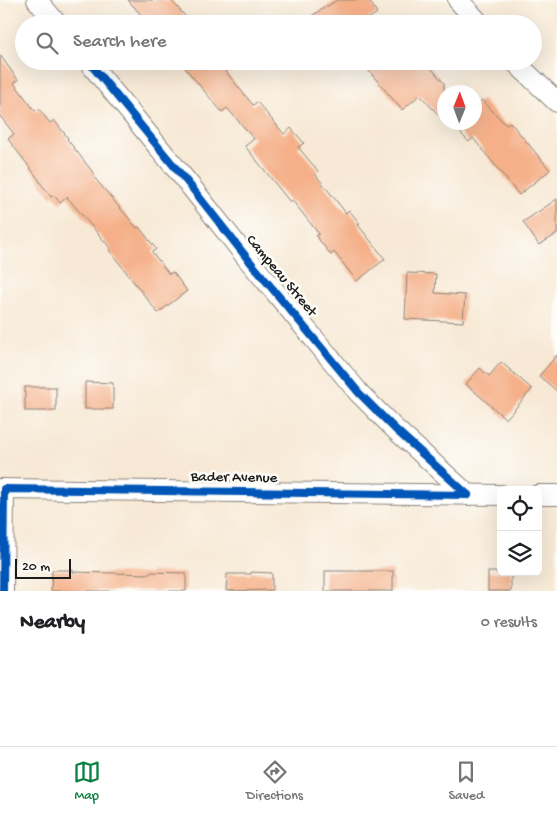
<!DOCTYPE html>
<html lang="en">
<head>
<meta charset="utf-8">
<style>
	body { margin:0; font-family:"Gochi Hand",sans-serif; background:#f2f2f2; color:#202124 }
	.controls { position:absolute; right:15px; bottom:15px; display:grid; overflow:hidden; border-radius:8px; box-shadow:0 5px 20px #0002 }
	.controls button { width:45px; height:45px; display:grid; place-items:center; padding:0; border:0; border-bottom:1px solid #e0e0e0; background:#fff; color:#202124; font:25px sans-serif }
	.compass { position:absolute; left:437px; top:85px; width:45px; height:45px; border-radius:50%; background:#fff; box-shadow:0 5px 20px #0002; rotate:1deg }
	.scale { position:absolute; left:15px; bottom:12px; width:56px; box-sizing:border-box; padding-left:5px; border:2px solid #1c1c1c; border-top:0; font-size:14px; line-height:18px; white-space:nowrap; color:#1c1c1c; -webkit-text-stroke:4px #fdfcf7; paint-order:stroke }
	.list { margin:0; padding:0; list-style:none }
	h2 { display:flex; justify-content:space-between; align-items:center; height:65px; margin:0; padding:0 20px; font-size:21px }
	h2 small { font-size:16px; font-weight:400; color:#757577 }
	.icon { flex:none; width:28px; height:28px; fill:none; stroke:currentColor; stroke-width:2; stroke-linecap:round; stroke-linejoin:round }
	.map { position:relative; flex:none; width:557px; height:591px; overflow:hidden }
	.search { position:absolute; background:#fff; box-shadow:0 5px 20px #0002; left:15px; right:15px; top:15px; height:55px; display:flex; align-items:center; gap:12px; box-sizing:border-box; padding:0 18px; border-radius:28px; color:#757577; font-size:19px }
	.sheet { height:155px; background:#fff }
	nav { display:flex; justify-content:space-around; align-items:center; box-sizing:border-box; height:70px; border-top:1px solid #e0e0e0; background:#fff; font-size:14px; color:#757577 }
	nav a { display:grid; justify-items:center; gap:2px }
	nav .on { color:#0b8043 }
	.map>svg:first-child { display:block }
	.building { fill:#f5b089 }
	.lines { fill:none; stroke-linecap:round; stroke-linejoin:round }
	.street-casing { stroke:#8a8278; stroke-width:22 }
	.street { stroke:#fff; stroke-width:20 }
	.cycleway-casing { stroke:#fdfcf7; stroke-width:11 }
	.cycleway { stroke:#0057b8; stroke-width:8 }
	.labels { text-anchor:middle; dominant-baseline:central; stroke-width:5; stroke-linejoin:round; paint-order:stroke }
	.street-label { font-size:15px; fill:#1c1c1c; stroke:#fdfcf7 }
</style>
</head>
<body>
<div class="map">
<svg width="557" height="591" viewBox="0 0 557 591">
	<rect width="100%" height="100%" fill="#fdfcf7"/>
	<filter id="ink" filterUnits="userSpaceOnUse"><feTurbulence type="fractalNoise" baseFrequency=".02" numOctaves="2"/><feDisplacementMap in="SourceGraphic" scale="10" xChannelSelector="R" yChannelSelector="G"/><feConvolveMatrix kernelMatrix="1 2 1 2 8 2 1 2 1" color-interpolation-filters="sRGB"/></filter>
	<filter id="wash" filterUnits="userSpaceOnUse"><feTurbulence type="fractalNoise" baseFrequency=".0096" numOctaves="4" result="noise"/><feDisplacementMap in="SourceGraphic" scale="20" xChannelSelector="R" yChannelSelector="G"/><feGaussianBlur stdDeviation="1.12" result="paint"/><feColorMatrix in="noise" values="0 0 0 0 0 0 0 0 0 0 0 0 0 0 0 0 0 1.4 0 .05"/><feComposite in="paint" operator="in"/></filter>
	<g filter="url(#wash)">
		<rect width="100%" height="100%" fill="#f7e9d5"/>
		<g id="blocks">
			<!-- building -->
			<g class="building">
				<polygon points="128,0 171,0 192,24 149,24"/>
				<polygon points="337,0 369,0 377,13 360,24 299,24"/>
				<polygon points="0,55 18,80 14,83 35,111 38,108 50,123 54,120 68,138 67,139 95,175 93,176 137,228 139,227 156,249 152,252 169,274 173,272 187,291 158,313 109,250 111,249 67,197 60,203 54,195 51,197 39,181 40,181 8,139 14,134 0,116"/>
				<polygon points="179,61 217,61 253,105 257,102 284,134 291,128 304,143 298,147 318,171 315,174 346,213 349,210 360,224 358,225 385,259 357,281 334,252 331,255 316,236 319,234 292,200 290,202 245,146 254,139 227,108 222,112"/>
				<polygon points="379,61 425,61 444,83 444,121 420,95 402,110 368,70"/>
				<polygon points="482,100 506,125 510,122 550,170 519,195 473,138 469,142 450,122 474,122 474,107"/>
				<polygon points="557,199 557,234 539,245 523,222"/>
				<polygon points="407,273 436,274 435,293 465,295 463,322 405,319"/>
				<polygon points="557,355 557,391 539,376"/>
				<polygon points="501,362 532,389 506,419 466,384 480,368 489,376"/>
				<polygon points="85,382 113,383 113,409 85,409"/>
				<rect x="25" y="387" width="31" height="24"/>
				<polygon points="52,570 73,570 73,572 150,574 150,572 186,573 186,591 51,591"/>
				<rect x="325" y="571" width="68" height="20"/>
				<polygon points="251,572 272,573 272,590 226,591 227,574 251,574"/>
				<rect x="488" y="572" width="23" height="19"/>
			</g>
		</g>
	</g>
	<g filter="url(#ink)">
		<use href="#blocks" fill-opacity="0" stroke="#8a8278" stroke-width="1"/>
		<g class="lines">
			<!-- street casing -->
			<g class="street-casing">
				<g id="street">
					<polyline points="37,0 57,24"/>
					<polyline points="458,0 480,24"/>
					<polyline points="88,61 192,188 247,258 359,393 395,429 468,495"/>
					<polyline points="514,61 557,102"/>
					<polyline points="0,489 501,495"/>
					<polyline points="538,495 557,495"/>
					<polyline points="3,591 4,489"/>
				</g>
			</g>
			<!-- street -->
			<use href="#street" class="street"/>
			<!-- cycleway casing -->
			<g class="cycleway-casing">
				<g id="cycleway">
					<polyline points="88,61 192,188 247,258 359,393 395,429 468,495"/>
					<polyline points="3,591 4,489 468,495"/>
				</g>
			</g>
			<!-- cycleway -->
			<use href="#cycleway" class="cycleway"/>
		</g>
	</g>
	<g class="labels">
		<!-- street labels -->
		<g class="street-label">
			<text transform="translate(281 276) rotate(50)">Campeau Street</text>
			<text transform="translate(234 478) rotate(1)">Bader Avenue</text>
		</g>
	</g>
</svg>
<div class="controls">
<button><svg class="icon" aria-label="locate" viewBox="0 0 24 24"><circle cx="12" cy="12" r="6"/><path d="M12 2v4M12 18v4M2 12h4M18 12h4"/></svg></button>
<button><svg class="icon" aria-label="layers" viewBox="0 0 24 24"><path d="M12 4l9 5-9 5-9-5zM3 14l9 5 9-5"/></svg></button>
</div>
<svg class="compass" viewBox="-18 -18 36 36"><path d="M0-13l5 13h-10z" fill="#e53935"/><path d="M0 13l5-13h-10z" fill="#757577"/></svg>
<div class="scale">20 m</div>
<div class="search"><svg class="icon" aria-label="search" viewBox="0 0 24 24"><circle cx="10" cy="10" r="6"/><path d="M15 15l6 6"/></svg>Search here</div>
</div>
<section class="sheet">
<h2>Nearby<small>0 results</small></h2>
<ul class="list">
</ul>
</section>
<nav>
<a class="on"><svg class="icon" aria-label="map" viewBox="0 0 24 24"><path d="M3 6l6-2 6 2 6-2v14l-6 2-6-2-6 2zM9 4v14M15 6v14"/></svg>Map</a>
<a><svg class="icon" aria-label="directions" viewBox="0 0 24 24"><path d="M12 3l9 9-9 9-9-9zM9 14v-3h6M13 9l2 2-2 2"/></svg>Directions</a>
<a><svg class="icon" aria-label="saved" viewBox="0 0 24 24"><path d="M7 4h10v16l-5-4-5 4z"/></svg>Saved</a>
</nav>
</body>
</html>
